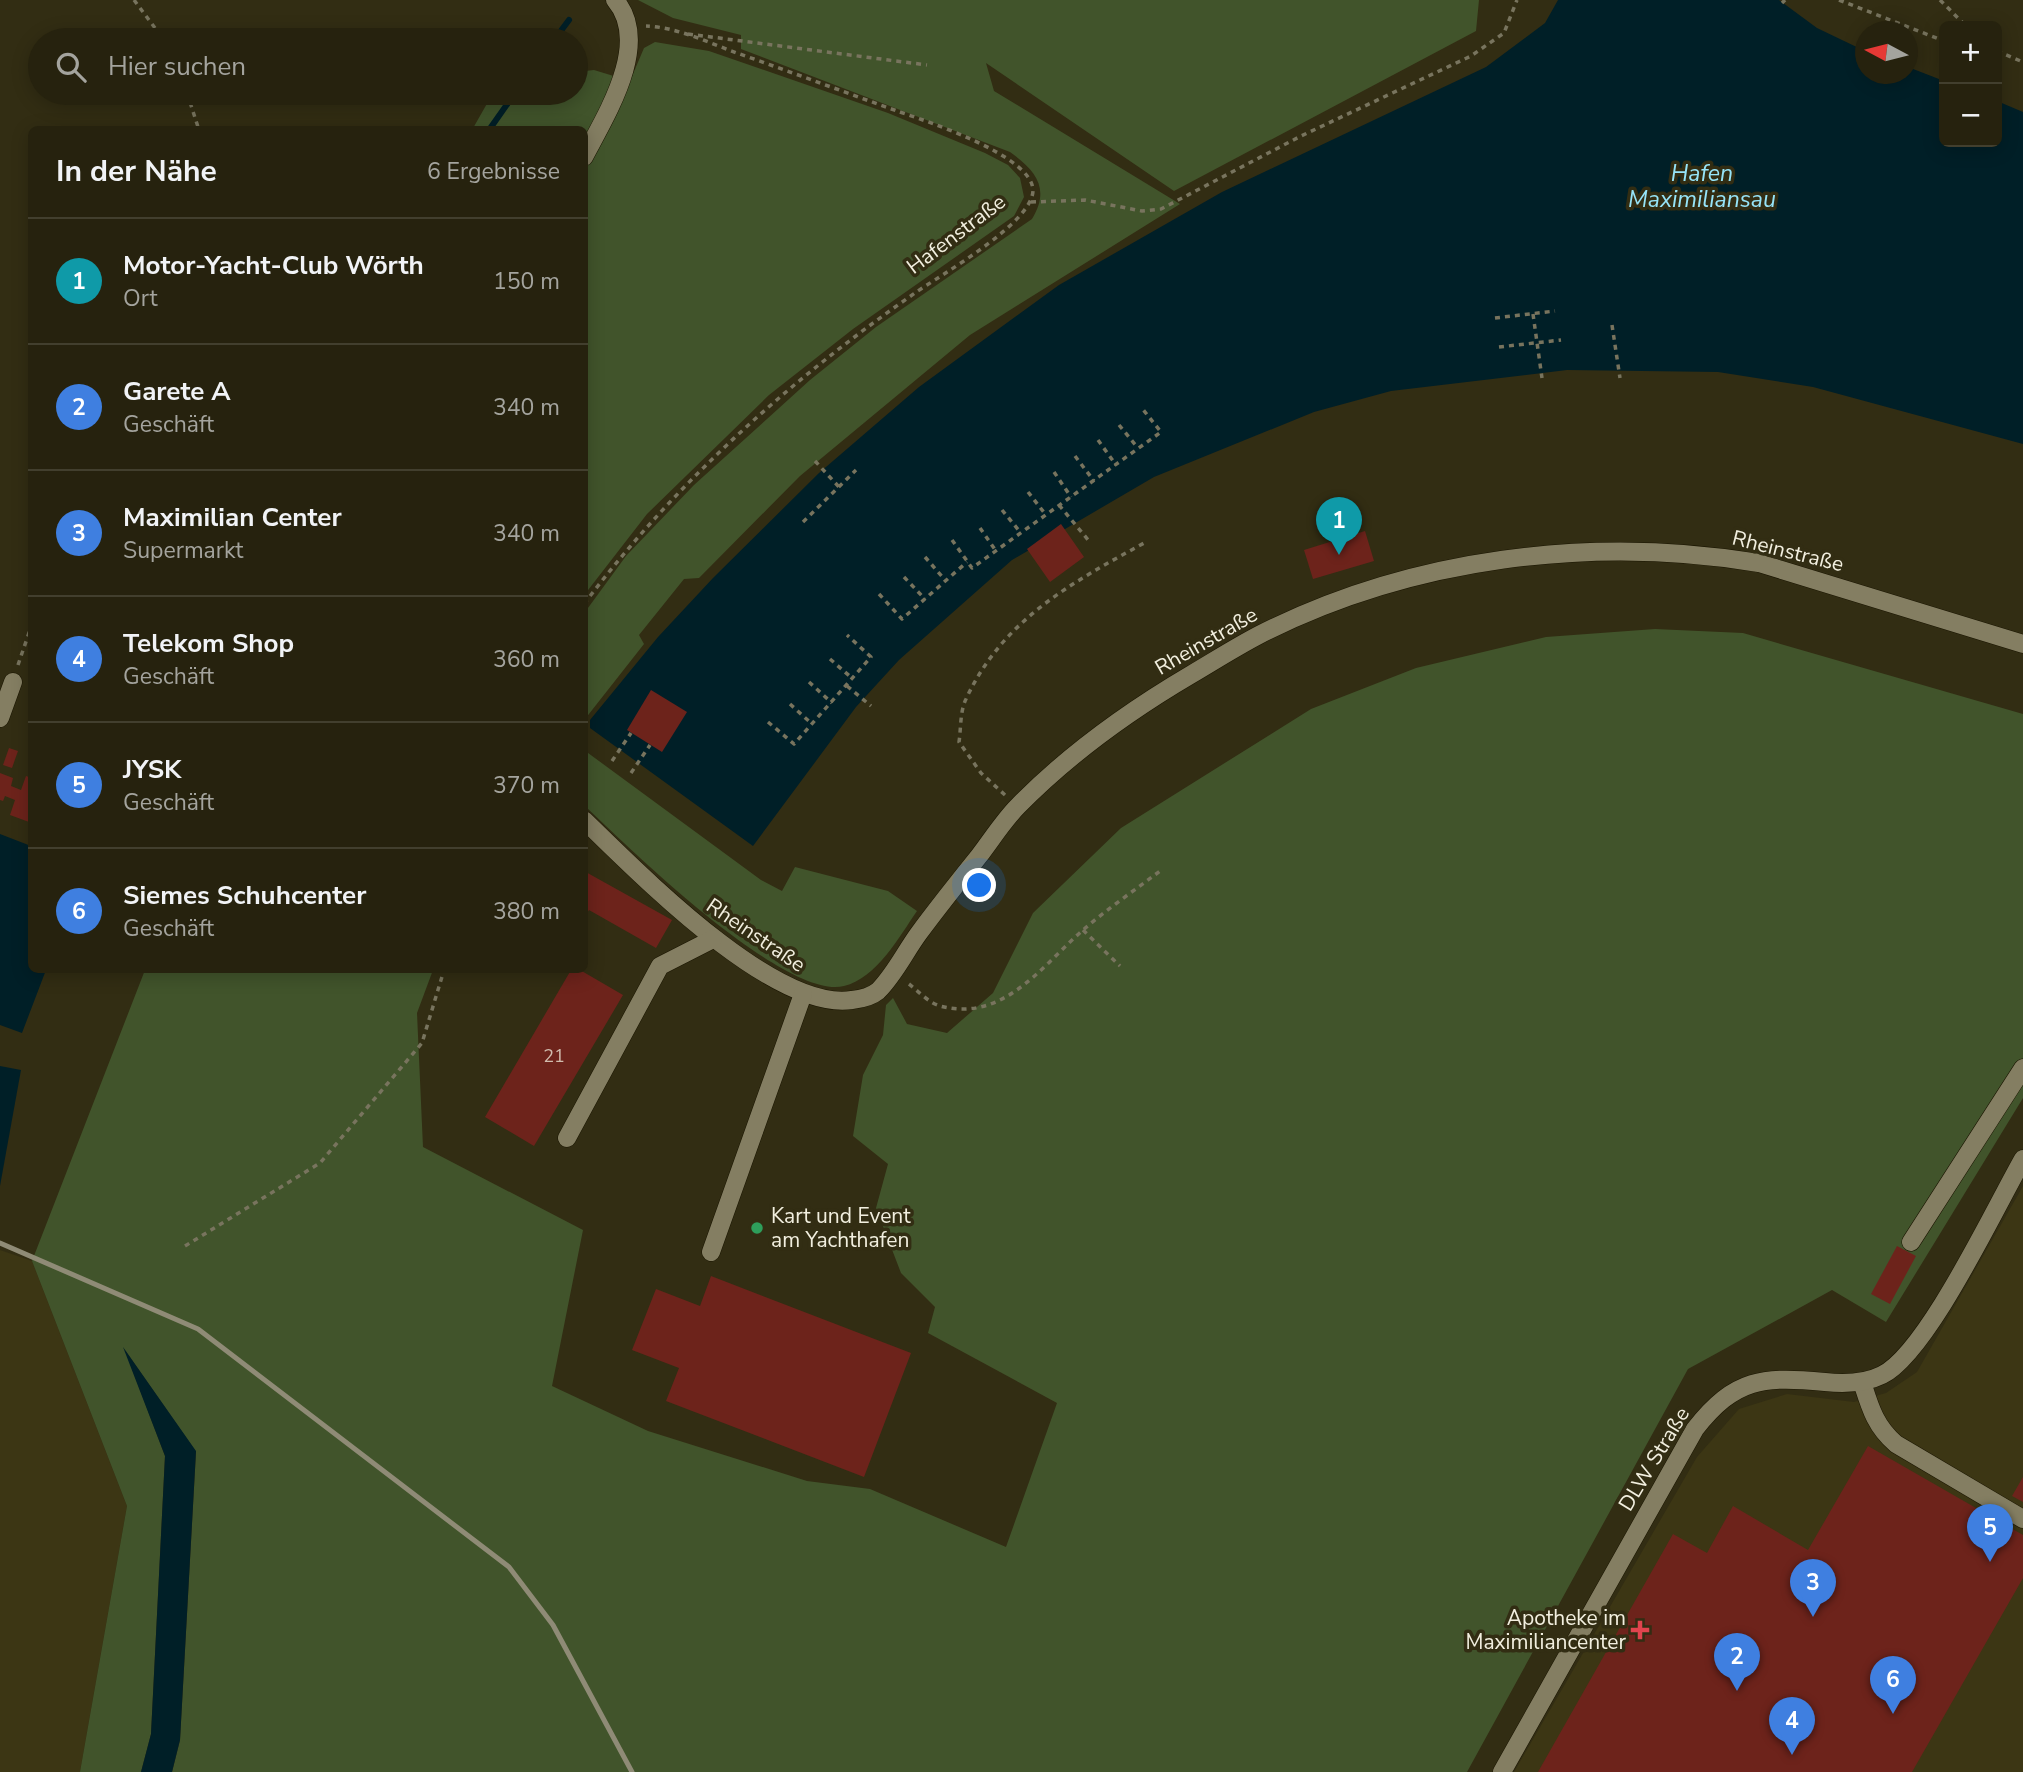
<!DOCTYPE html>
<html lang="de">
<head>
<meta charset="utf-8">
<style>
	body { margin:0; font-family:"Nunito Sans",sans-serif; background:#322f1c; color:#f1f3f6 }
	.controls { position:absolute; right:21px; top:21px; display:grid; overflow:hidden; border-radius:10px; box-shadow:0 4px 18px #0003 }
	.controls button { width:63px; height:63px; display:grid; place-items:center; padding:0; border:0; border-bottom:2px solid #423f2e; background:#26220e; color:#f1f3f6; font:35px sans-serif }
	.compass { position:absolute; left:1855px; top:21px; width:63px; height:63px; border-radius:50%; background:#26220e; box-shadow:0 4px 18px #0003; rotate:277deg }
	.you { position:absolute; left:980px; top:886px; width:24px; height:24px; margin:-18px; border:5px solid #fff; border-radius:50%; background:#1a73e8; box-shadow:0 0 0 10px #1a73e833 }
	.badge { display:grid; place-items:center; width:46px; height:46px; border-radius:50%; background:#adaffb; color:#fff; font-size:23px; font-weight:700 }
	.pin { position:absolute; translate:-50% -58px; filter:drop-shadow(0 2px 4px #0008) }
	.pin::after { content:''; position:absolute; top:37px; width:24px; height:21px; background:inherit; clip-path:polygon(0 0,100% 0,50% 100%) }
	.list { margin:0; padding:0; list-style:none }
	h2 { display:flex; justify-content:space-between; align-items:center; height:91px; margin:0; padding:0 28px; font-size:30px }
	h2 small { font-size:23px; font-weight:400; color:#a4a49e }
	.list li { display:grid; grid-template-columns:46px 1fr auto; gap:21px; align-items:center; box-sizing:border-box; height:126px; padding:0 28px; border-top:2px solid #423f2e }
	.list b { display:block; font-size:26px; white-space:nowrap }
	.list p { margin:0; font-size:23px; white-space:nowrap; color:#a4a49e }
	.list em { font-size:23px; font-style:normal; color:#a4a49e }
	.icon { flex:none; width:38px; height:38px; fill:none; stroke:currentColor; stroke-width:2; stroke-linecap:round; stroke-linejoin:round }
	.map { position:relative; flex:none; width:2023px; height:1772px; overflow:hidden }
	.search { position:absolute; background:#26220e; box-shadow:0 4px 18px #0003; left:28px; top:28px; width:560px; height:77px; display:flex; align-items:center; gap:18px; box-sizing:border-box; padding:0 24px; border-radius:38px; color:#a4a49e; font-size:26px }
	.panel { position:absolute; background:#26220e; box-shadow:0 4px 18px #0003; left:28px; top:126px; width:560px; height:847px; border-radius:10px }
	.map>svg:first-child { display:block }
	.built { fill:#3c3614 }
	.green { fill:#41542b }
	.water { fill:#001f27 }
	.lines { fill:none; stroke-linecap:round; stroke-linejoin:round }
	.stream { stroke:#001f27; stroke-width:6 }
	.building { fill:#6d231b }
	.minor-casing { stroke:#1a1500; stroke-width:19 }
	.path { stroke:#78745e; stroke-width:3.5; stroke-dasharray:5 5; stroke-linecap:butt }
	.minor { stroke:#847e62; stroke-width:18 }
	.rail { stroke:#8f8b76; stroke-width:5 }
	.leisure-dot { fill:#2e9e5b; stroke:#322d13; stroke-width:2.5 }
	.health-dot { fill:#e0444e; stroke:#322d13; stroke-width:2.5 }
	.labels { text-anchor:middle; dominant-baseline:central; stroke-width:7; stroke-linejoin:round; paint-order:stroke }
	.number-label { font-size:18px; fill:#d1bcae }
	.street-label { font-size:21px; fill:#f2efdf; stroke:#322d13 }
	.poi-label { font-size:21px; fill:#f2efdf; stroke:#322d13; text-anchor:start }
	.water-label { font-size:23px; font-style:italic; fill:#96e4f8; stroke:#322d13 }
</style>
</head>
<body>
<div class="map">
<svg width="2023" height="1772" viewBox="0 0 2023 1772">
	<rect width="100%" height="100%" fill="#322d13"/>
	<!-- built -->
	<g class="built">
		<polygon points="2023,1186 2023,1772 1514,1772 1697,1457 1739,1409 1787,1394 1854,1402 1886,1393 1917,1372"/>
		<polygon points="0,1250 32,1261 127,1506 80,1772 0,1772"/>
	</g>
	<!-- green -->
	<g class="green">
		<path d="M638,0H1479L1476,31L1174,191L986,63L994,91L1180,204L970,335L800,476L699,578L684,579L639,635L644,644L585,719V612L626,556L694,485L810,380L876,327L1032,219C1051,188 1035,170 1010,152L741,49V35L673,18Z"/>
		<polygon points="655,42 709,51 888,113 985,153 1008,165 1020,178 1024,197 1014,216 853,329 769,395 647,514 585,594 584,130 472,130 493,93 576,93 576,72 594,70 630,81 644,48"/>
		<polygon points="1655,629 1743,633 2023,714 2023,1098 1886,1322 1832,1290 1688,1369 1467,1772 172,1772 180,1740 196,1452 125,1350 165,1456 151,1734 141,1772 80,1772 127,1506 32,1261 145,970 433,970 417,1013 423,1147 583,1230 552,1386 648,1431 807,1481 870,1489 1006,1547 1057,1403 928,1333 935,1307 901,1273 876,1208 888,1164 853,1136 863,1075 883,1035 886,1005 893,998 907,1024 947,1033 993,993 1033,913 1121,828 1311,709 1416,668 1546,637"/>
		<path d="M584,750L761,880L782,891L795,867L888,891L917,911C899,937 877,978 844,986C785,1001 627,846 585,806Z"/>
	</g>
	<!-- water -->
	<g class="water">
		<polygon points="1558,0 1779,0 1817,28 1865,51 1866,74 1908,74 1908,67 1944,81 1944,142 1997,142 1997,101 2023,112 2023,444 1813,387 1718,372 1567,370 1391,391 1314,412 1154,477 1012,560 899,660 856,707 753,846 590,728 590,720 658,637 713,578 819,473 919,387 1059,285 1222,192 1486,67 1545,23"/>
		<polygon points="0,834 31,846 32,970 46,970 22,1033 0,1025"/>
		<polygon points="0,1066 21,1070 0,1186"/>
		<polygon points="123,1347 196,1451 180,1740 172,1772 141,1772 151,1734 165,1456"/>
	</g>
	<g class="lines">
		<!-- stream -->
		<g class="stream">
			<polyline points="554,40 569,20"/>
			<polyline points="489,130 515,93"/>
		</g>
	</g>
	<!-- building -->
	<g class="building">
		<polygon points="1061,524 1084,557 1050,582 1027,549"/>
		<polygon points="1365,531 1374,561 1313,579 1304,550"/>
		<polygon points="651,690 687,712 662,752 627,730"/>
		<polygon points="9,748 18,751 12,768 3,765"/>
		<polygon points="0,773 13,778 11,786 21,790 26,776 32,778 32,816 29,822 10,815 15,800 5,796 3,801 0,800"/>
		<polygon points="584,871 672,920 656,948 589,910 584,918"/>
		<polygon points="571,970 580,970 623,995 534,1146 485,1117"/>
		<polygon points="1897,1246 1916,1256 1890,1304 1871,1294"/>
		<polygon points="711,1276 911,1353 864,1477 666,1401 679,1368 632,1350 656,1289 700,1306"/>
		<polygon points="1868,1446 2023,1535 2023,1578 1912,1772 1538,1772 1673,1534 1707,1553 1733,1506 1808,1550"/>
		<polygon points="2023,1477 2023,1502 2012,1496"/>
	</g>
	<g class="lines">
		<!-- minor casing -->
		<g class="minor-casing">
			<g id="minor">
				<path d="M584,157C606,115 652,43 615,0"/>
				<polyline points="0,718 13,682"/>
				<path d="M584,820C639,873 774,1012 852,1000C861,999 872,996 878,991C895,974 905,952 919,933C938,907 959,881 979,856C992,839 1004,820 1018,806C1069,754 1129,711 1192,674C1214,661 1236,647 1259,635C1410,558 1592,535 1759,563L2023,644"/>
				<polyline points="567,1138 660,966 713,939"/>
				<polyline points="1911,1242 2023,1068"/>
				<polyline points="711,1252 803,994"/>
				<path d="M1862,1382C1870,1407 1875,1426 1896,1444L2023,1519"/>
				<path d="M1502,1772L1695,1429C1735,1378 1763,1376 1825,1382C1844,1384 1864,1384 1882,1375C1927,1353 1995,1208 2023,1159"/>
			</g>
		</g>
		<!-- path -->
		<g class="path">
			<polyline points="134,0 164,40"/>
			<polyline points="1839,0 1944,41"/>
			<polyline points="1940,0 1966,26"/>
			<polyline points="1782,3 1785,0"/>
			<polyline points="688,34 927,65"/>
			<polyline points="1997,51 2023,62"/>
			<polyline points="187,93 199,130"/>
			<polyline points="1031,202 1085,200 1142,211 1161,209 1301,136 1471,56 1504,33 1517,0"/>
			<polyline points="1533,314 1542,378"/>
			<polyline points="1495,318 1555,311"/>
			<polyline points="1612,325 1620,378"/>
			<polyline points="1499,347 1561,340"/>
			<polyline points="1119,425 1138,448"/>
			<polyline points="1098,440 1116,465"/>
			<polyline points="1075,456 1094,481"/>
			<polyline points="815,461 839,487"/>
			<polyline points="1054,472 1071,497"/>
			<polyline points="1028,492 1046,515"/>
			<polyline points="1059,505 1089,541"/>
			<polyline points="1002,510 1021,533"/>
			<polyline points="803,522 856,470"/>
			<polyline points="980,528 996,551"/>
			<polyline points="952,540 972,568 1161,432 1141,407"/>
			<polyline points="925,557 946,581"/>
			<polyline points="904,577 925,599"/>
			<polyline points="879,594 902,619 967,562"/>
			<path d="M584,604C676,482 790,380 915,293C942,274 1031,224 1033,191C1034,156 926,121 897,111C844,92 791,72 737,53C709,43 677,27 646,26"/>
			<polyline points="830,659 853,679"/>
			<polyline points="18,665 32,624"/>
			<polyline points="809,682 832,703"/>
			<polyline points="847,686 871,706"/>
			<polyline points="790,704 812,724"/>
			<polyline points="768,722 794,744 871,657 847,635"/>
			<polyline points="612,761 631,733"/>
			<polyline points="631,773 650,745"/>
			<path d="M1005,795L981,773L959,742C961,729 960,711 966,699C1003,619 1073,582 1146,542"/>
			<polyline points="1083,930 1120,966"/>
			<path d="M909,984C918,991 929,1003 940,1006C1003,1023 1042,966 1083,930C1107,909 1135,890 1160,871"/>
			<polyline points="185,1246 320,1163 422,1043 444,970"/>
		</g>
		<!-- minor -->
		<use href="#minor" class="minor"/>
		<!-- rail -->
		<polyline class="rail" points="0,1243 198,1329 509,1567 553,1625 632,1772"/>
	</g>
	<!-- markers -->
	<circle class="leisure-dot" cx="757" cy="1228" r="7"/>
	<path class="health-dot" d="M1636.5 1619.5h7v7h7v7h-7v7h-7v-7h-7v-7h7z"/>
	<g class="labels">
		<!-- number labels -->
		<g class="number-label">
			<text x="554" y="1056">21</text>
		</g>
		<!-- street labels -->
		<g class="street-label">
			<text transform="translate(956 234) rotate(-37)">Hafenstraße</text>
			<text transform="translate(1788 551) rotate(14)">Rheinstraße</text>
			<text transform="translate(1206 641) rotate(-30)">Rheinstraße</text>
			<text transform="translate(756 935) rotate(34)">Rheinstraße</text>
			<text transform="translate(1654 1459) rotate(-59)">DLW Straße</text>
		</g>
		<!-- poi labels -->
		<g class="poi-label">
			<text x="771" y="1216">Kart und Event<tspan x="771" dy="24">am Yachthafen</tspan></text>
			<text x="1626" y="1618" text-anchor="end">Apotheke im<tspan x="1626" dy="24">Maximiliancenter</tspan></text>
		</g>
		<!-- water labels -->
		<g class="water-label">
			<text x="1702" y="173">Hafen<tspan x="1702" dy="26">Maximiliansau</tspan></text>
		</g>
	</g>
</svg>
<div class="controls">
<button>+</button>
<button>−</button>
</div>
<svg class="compass" viewBox="-18 -18 36 36"><path d="M0-13l5 13h-10z" fill="#e53935"/><path d="M0 13l5-13h-10z" fill="#a4a49e"/></svg>
<div class="you"></div>
<div class="pin badge" style="left:1339px;top:555px;background:#0f9aa8">1</div>
<div class="pin badge" style="left:1737px;top:1691px;background:#3f7fe0">2</div>
<div class="pin badge" style="left:1813px;top:1617px;background:#3f7fe0">3</div>
<div class="pin badge" style="left:1792px;top:1755px;background:#3f7fe0">4</div>
<div class="pin badge" style="left:1990px;top:1562px;background:#3f7fe0">5</div>
<div class="pin badge" style="left:1893px;top:1714px;background:#3f7fe0">6</div>
<div class="search"><svg class="icon" aria-label="search" viewBox="0 0 24 24"><circle cx="10" cy="10" r="6"/><path d="M15 15l6 6"/></svg>Hier suchen</div>
<section class="panel">
<h2>In der Nähe<small>6 Ergebnisse</small></h2>
<ul class="list">
<li><span class="badge" style="background:#0f9aa8">1</span><div><b>Motor-Yacht-Club Wörth</b><p>Ort</p></div><em>150 m</em></li>
<li><span class="badge" style="background:#3f7fe0">2</span><div><b>Garete A</b><p>Geschäft</p></div><em>340 m</em></li>
<li><span class="badge" style="background:#3f7fe0">3</span><div><b>Maximilian Center</b><p>Supermarkt</p></div><em>340 m</em></li>
<li><span class="badge" style="background:#3f7fe0">4</span><div><b>Telekom Shop</b><p>Geschäft</p></div><em>360 m</em></li>
<li><span class="badge" style="background:#3f7fe0">5</span><div><b>JYSK</b><p>Geschäft</p></div><em>370 m</em></li>
<li><span class="badge" style="background:#3f7fe0">6</span><div><b>Siemes Schuhcenter</b><p>Geschäft</p></div><em>380 m</em></li>
</ul>
</section>
</div>
</body>
</html>
